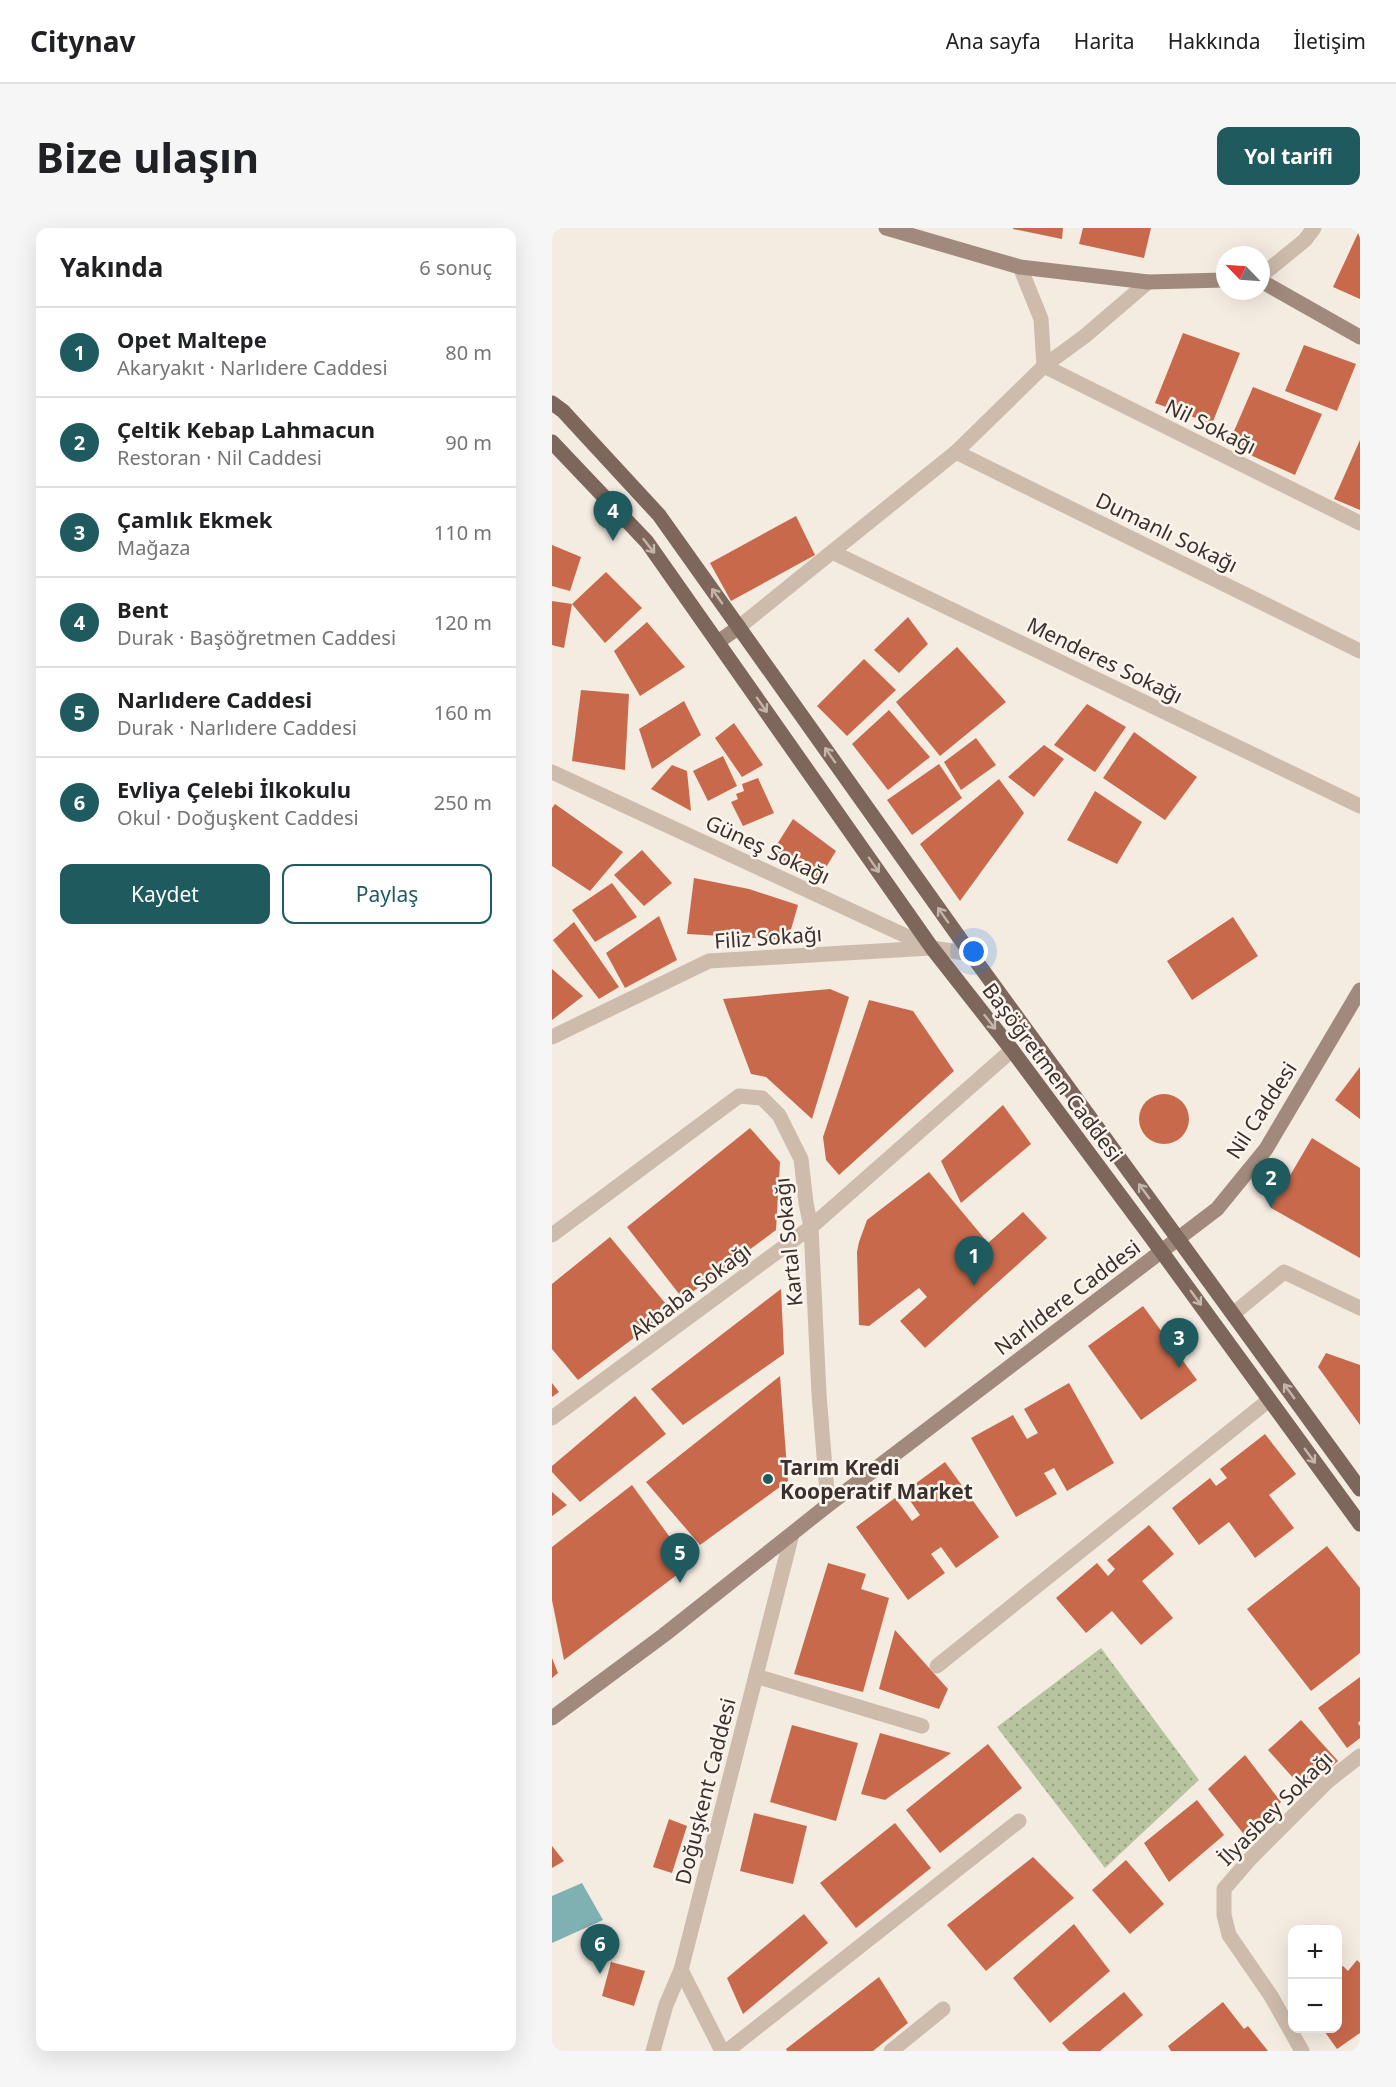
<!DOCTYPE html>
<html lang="tr">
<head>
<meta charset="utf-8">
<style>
	body { margin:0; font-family:"Noto Sans",sans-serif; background:#f6f6f6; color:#202124 }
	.controls { position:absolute; right:18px; bottom:18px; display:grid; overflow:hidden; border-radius:12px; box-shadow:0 6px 24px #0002 }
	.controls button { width:54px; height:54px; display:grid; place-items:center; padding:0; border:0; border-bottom:2px solid #e0e0e0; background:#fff; color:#202124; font:30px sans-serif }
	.compass { position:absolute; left:664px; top:18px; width:54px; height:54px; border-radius:50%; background:#fff; box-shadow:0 6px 24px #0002; rotate:295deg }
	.you { position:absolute; left:422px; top:724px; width:21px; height:21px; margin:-15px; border:4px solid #fff; border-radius:50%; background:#1a73e8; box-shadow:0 0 0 9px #1a73e833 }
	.badge { display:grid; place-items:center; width:39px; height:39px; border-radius:50%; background:#1f5a5e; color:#fff; font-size:20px; font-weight:700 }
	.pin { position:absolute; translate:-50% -50px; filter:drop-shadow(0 2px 3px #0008) }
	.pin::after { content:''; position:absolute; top:32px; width:21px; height:18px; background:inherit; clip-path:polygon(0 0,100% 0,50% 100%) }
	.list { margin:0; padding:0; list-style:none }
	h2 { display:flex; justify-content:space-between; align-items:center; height:78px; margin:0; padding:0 24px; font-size:26px }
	h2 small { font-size:20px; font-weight:400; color:#757577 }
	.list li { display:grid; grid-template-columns:39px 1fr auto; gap:18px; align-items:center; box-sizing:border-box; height:90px; padding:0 24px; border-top:2px solid #e0e0e0 }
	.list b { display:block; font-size:22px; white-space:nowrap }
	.list p { margin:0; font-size:20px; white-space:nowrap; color:#757577 }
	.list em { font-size:20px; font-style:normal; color:#757577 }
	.actions { display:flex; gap:12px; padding:18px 24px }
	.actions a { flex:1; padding:14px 0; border:2px solid #1f5a5e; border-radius:12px; text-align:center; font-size:21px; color:#1f5a5e }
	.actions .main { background:#1f5a5e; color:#fff }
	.map { position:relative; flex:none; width:808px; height:1823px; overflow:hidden; border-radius:12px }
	header { display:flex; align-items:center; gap:36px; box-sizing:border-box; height:84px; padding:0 30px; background:#fff; border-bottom:2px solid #e0e0e0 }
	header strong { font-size:28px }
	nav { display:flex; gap:33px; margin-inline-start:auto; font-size:21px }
	.intro { display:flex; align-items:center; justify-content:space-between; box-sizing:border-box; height:144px; padding:0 36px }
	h1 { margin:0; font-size:42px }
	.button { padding:15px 27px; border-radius:12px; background:#1f5a5e; color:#fff; font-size:21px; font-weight:700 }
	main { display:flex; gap:36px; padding:0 36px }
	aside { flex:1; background:#fff; border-radius:12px; box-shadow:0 6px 24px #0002 }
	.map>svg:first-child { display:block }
	.park { fill:url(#park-dots) }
	.water { fill:#7fb0b2 }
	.building { fill:#c8694b }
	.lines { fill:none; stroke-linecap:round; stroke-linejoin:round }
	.lane { stroke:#cdbbac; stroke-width:15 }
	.street { stroke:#cdbbac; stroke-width:15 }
	.secondary { stroke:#a18a7d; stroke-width:15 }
	.primary { stroke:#7d675c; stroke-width:15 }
	.oneway { stroke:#c2b5ac }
	.poi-dot { fill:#1f5a5e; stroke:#fbf5ee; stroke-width:2 }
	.labels { text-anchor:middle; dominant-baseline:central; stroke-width:5; stroke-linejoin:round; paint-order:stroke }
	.street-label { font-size:21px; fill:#3b302b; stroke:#fbf5ee }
	.poi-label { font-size:21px; font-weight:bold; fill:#3b302b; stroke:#fbf5ee; text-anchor:start }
</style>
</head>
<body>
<header>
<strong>Citynav</strong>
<nav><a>Ana sayfa</a><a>Harita</a><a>Hakkında</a><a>İletişim</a></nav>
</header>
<div class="intro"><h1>Bize ulaşın</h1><a class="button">Yol tarifi</a></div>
<main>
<aside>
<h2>Yakında<small>6 sonuç</small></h2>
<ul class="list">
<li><span class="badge">1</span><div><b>Opet Maltepe</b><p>Akaryakıt · Narlıdere Caddesi</p></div><em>80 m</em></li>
<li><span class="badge">2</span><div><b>Çeltik Kebap Lahmacun</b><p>Restoran · Nil Caddesi</p></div><em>90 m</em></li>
<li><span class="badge">3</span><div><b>Çamlık Ekmek</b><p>Mağaza</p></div><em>110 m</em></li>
<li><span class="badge">4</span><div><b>Bent</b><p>Durak · Başöğretmen Caddesi</p></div><em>120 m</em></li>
<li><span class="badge">5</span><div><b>Narlıdere Caddesi</b><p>Durak · Narlıdere Caddesi</p></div><em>160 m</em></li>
<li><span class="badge">6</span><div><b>Evliya Çelebi İlkokulu</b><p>Okul · Doğuşkent Caddesi</p></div><em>250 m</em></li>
</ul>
<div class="actions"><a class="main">Kaydet</a><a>Paylaş</a></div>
</aside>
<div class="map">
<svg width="808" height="1823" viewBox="0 0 808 1823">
	<defs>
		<pattern id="park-dots" width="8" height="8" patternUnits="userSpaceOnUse" patternTransform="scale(1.5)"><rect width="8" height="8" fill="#b8c4a0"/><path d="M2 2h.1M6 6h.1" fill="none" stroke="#97a083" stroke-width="1.8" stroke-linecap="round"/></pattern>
	</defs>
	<rect width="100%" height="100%" fill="#f4ebe1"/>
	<!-- park -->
	<polygon class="park" points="549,1420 647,1552 553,1640 445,1499"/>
	<!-- water -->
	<polygon class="water" points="30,1655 51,1692 0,1715 0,1668"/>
	<!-- building -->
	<g class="building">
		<polygon points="461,0 511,0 510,11 461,1"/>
		<polygon points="531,0 599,0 592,30 527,16"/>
		<polygon points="808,1 808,71 781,59"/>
		<polygon points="631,105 688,125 660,196 603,175"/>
		<polygon points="752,117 804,136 785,183 733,163"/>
		<polygon points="701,159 770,186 743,247 676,217"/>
		<polygon points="808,212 808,282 782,271"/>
		<polygon points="244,288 263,327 179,373 158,335"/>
		<polygon points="0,317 29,329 18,363 0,358"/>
		<polygon points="54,344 90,380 53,415 20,376"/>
		<polygon points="0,373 20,376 12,420 0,417"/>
		<polygon points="356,389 376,416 347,445 322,422"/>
		<polygon points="95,394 133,439 88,468 62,423"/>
		<polygon points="405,419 454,474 388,528 344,474"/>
		<polygon points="312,431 344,462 295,508 265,478"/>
		<polygon points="29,462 77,466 73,542 20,533"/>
		<polygon points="132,473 149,507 100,541 87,501"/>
		<polygon points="535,476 574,499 543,544 502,517"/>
		<polygon points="337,482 378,529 336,562 300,516"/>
		<polygon points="182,495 211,537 190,549 163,510"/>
		<polygon points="582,504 645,549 613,592 551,550"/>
		<polygon points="424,510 444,537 409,562 392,534"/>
		<polygon points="492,517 512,531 482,569 456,549"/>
		<polygon points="171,528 185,558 156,573 141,543"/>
		<polygon points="387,536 410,570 360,607 335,572"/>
		<polygon points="120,537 135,543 139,583 99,561"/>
		<polygon points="206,550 222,585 191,598 179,574 186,571 184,566 192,563 190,556"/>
		<polygon points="447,551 472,585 408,673 368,616"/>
		<polygon points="543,563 590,594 565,636 515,612"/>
		<polygon points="3,576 71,624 38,663 0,638 0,580"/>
		<polygon points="241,591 284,623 265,654 217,629"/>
		<polygon points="90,622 120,655 92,678 62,647"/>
		<polygon points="142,650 197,661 246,677 236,712 135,706"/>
		<polygon points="60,655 85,689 43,714 20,682"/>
		<polygon points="107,688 125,732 73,760 54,725"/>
		<polygon points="681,689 706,728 640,772 615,733"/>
		<polygon points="22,694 67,759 47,771 1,712"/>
		<polygon points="0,741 31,768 0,792"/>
		<polygon points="278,761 297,769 260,891 214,849 199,846 171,771"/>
		<polygon points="317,772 361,783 402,843 287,947 274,932 271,909"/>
		<polygon points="808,839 808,891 783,872"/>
		<circle cx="612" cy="891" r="25"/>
		<polygon points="451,877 479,916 409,975 389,933"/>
		<polygon points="198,900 228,934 224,1002 131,1071 75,999"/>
		<polygon points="760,910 808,940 808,1030 719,980"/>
		<polygon points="377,944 436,1015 471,984 495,1010 373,1120 348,1093 375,1069 367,1060 317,1098 307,1097 305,1024 307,1014 315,992"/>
		<polygon points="58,1009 119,1082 26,1152 0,1121 0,1056"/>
		<polygon points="229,1061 232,1126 131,1197 99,1161"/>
		<polygon points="591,1078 645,1152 589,1192 536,1118"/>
		<polygon points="774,1125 808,1137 808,1197 766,1139"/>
		<polygon points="228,1148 236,1253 148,1317 94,1254"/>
		<polygon points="0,1155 7,1164 0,1169"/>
		<polygon points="517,1155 562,1235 515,1263 502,1240 492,1245 505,1266 464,1289 419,1210 461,1187 475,1211 486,1205 472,1181"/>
		<polygon points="83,1168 114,1206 28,1274 0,1244 0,1238"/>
		<polygon points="713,1206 744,1246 717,1267 742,1300 703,1330 677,1294 647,1317 620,1280 658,1250 664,1258 675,1250 668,1241"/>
		<polygon points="393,1234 447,1309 404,1340 389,1319 379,1326 393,1345 356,1372 304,1299 343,1270 360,1293 368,1287 352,1264"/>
		<polygon points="80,1257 138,1337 12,1432 0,1372 0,1319"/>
		<polygon points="0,1264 15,1277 0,1288"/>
		<polygon points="597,1297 622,1326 590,1353 621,1390 589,1417 560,1383 534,1405 504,1370 545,1335 556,1348 563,1341 555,1332"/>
		<polygon points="775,1318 808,1360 808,1425 759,1463 695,1381"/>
		<polygon points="276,1335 314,1346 309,1361 337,1370 311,1464 242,1446"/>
		<polygon points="343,1402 396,1461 387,1481 327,1461"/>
		<polygon points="0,1430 6,1445 0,1450"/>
		<polygon points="808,1449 808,1493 806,1495 808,1498 808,1510 795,1520 766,1480"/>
		<polygon points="749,1492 786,1533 753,1563 716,1522"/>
		<polygon points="240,1497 306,1515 284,1593 218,1574"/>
		<polygon points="328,1505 399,1525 333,1572 309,1566"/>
		<polygon points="436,1516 470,1560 388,1625 354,1582"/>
		<polygon points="693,1527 729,1574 694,1609 656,1561"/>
		<polygon points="645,1572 672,1607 617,1654 592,1615"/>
		<polygon points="202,1585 255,1598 241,1656 188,1643"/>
		<polygon points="117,1591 135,1598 120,1645 101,1639"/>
		<polygon points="343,1595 379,1640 304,1700 268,1655"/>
		<polygon points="0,1618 12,1633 0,1640"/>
		<polygon points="481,1629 522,1670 434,1743 395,1697"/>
		<polygon points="574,1632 612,1676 578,1706 540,1662"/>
		<polygon points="252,1686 276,1715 191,1786 175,1750"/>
		<polygon points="522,1696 558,1743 498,1795 461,1750"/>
		<polygon points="805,1732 808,1735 808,1805 785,1821 770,1800 786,1800 786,1742 791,1738 796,1743"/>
		<polygon points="59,1734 93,1743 82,1778 50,1768"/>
		<polygon points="327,1749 356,1795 321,1823 235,1823 234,1821"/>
		<polygon points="572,1764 591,1787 548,1823 517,1823 510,1815"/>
		<polygon points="671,1774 692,1801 696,1798 716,1823 619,1823 616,1818"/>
	</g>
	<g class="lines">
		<!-- lane -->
		<g class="lane">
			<polyline points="204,1448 370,1498"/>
			<polyline points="101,1823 114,1777 129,1742"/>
			<polyline points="339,1823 391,1781"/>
		</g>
		<!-- street -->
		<g class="street">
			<polyline points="468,39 489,91 492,138"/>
			<polyline points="709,48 753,12 762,0"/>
			<polyline points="492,138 808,295"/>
			<polyline points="404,224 808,423"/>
			<polyline points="280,324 808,578"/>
			<polyline points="187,399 404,224 492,138 533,108 596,54"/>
			<polyline points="0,544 380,720 419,726"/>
			<polyline points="0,809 157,733 378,720"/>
			<polyline points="0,1007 187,868 210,870 227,887 249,931 254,975 259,999 267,1166 276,1277"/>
			<polyline points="681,1086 732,1044 808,1080"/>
			<polyline points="0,1190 259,999 460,822"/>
			<polyline points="385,1438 717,1172"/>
			<polyline points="170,1823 129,1742 240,1306"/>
			<polyline points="175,1823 467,1593"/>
			<polyline points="750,1823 719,1768 677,1707 672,1687 672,1661 698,1631 776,1553 808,1528"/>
		</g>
		<!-- secondary -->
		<g class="secondary">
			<polyline points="334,0 468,39 596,54 673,52"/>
			<polyline points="709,53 808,109"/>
			<polyline points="166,414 187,399"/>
			<polyline points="0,1490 112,1407 276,1277 665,981 714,921 808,762"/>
		</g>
		<!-- primary -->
		<g class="primary">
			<polyline points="0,175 11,183 107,287 419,726 808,1261"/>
			<polyline points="0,214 95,314 380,720 460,822 596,1005 808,1296"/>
		</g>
	</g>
	<!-- one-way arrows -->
	<defs><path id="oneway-shaft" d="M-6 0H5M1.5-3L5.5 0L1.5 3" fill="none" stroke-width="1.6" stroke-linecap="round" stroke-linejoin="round" transform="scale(1.5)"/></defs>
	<g class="oneway">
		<use href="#oneway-shaft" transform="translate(97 318) rotate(52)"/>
		<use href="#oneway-shaft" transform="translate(165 368) rotate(-125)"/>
		<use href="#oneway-shaft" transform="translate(210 477) rotate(55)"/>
		<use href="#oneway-shaft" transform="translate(278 527) rotate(-125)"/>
		<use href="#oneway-shaft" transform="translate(322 637) rotate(55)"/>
		<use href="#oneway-shaft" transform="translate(391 687) rotate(-125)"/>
		<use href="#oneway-shaft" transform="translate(438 794) rotate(52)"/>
		<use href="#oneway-shaft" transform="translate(592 963) rotate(-126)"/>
		<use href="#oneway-shaft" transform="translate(644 1070) rotate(54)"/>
		<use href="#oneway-shaft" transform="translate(737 1163) rotate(-126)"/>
		<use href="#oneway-shaft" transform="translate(758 1228) rotate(54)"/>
	</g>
	<!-- markers -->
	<circle class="poi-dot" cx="216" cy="1251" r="6"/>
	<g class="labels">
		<!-- street labels -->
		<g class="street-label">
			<text transform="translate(659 198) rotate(26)">Nil Sokağı</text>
			<text transform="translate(615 304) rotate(26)">Dumanlı Sokağı</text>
			<text transform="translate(553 432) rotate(26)">Menderes Sokağı</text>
			<text transform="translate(216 621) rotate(25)">Güneş Sokağı</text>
			<text transform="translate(216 709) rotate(-4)">Filiz Sokağı</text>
			<text transform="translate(501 844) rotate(53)">Başöğretmen Caddesi</text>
			<text transform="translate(709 882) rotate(-57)">Nil Caddesi</text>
			<text transform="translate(236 1014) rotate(-96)">Kartal Sokağı</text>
			<text transform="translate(138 1063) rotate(-37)">Akbaba Sokağı</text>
			<text transform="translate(515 1069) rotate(-37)">Narlıdere Caddesi</text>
			<text transform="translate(153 1563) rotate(-76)">Doğuşkent Caddesi</text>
			<text transform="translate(723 1580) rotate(-45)">İlyasbey Sokağı</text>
		</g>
		<!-- poi labels -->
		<g class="poi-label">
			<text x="228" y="1239">Tarım Kredi<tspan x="228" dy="24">Kooperatif Market</tspan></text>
		</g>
	</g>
</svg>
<div class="controls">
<button>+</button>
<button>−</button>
</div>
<svg class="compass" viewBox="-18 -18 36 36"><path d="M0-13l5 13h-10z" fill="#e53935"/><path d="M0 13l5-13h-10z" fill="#757577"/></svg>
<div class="you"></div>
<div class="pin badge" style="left:422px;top:1058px">1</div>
<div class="pin badge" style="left:719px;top:980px">2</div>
<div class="pin badge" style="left:627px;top:1140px">3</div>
<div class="pin badge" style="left:61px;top:313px">4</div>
<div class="pin badge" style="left:128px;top:1355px">5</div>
<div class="pin badge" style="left:48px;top:1746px">6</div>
</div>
</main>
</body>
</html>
